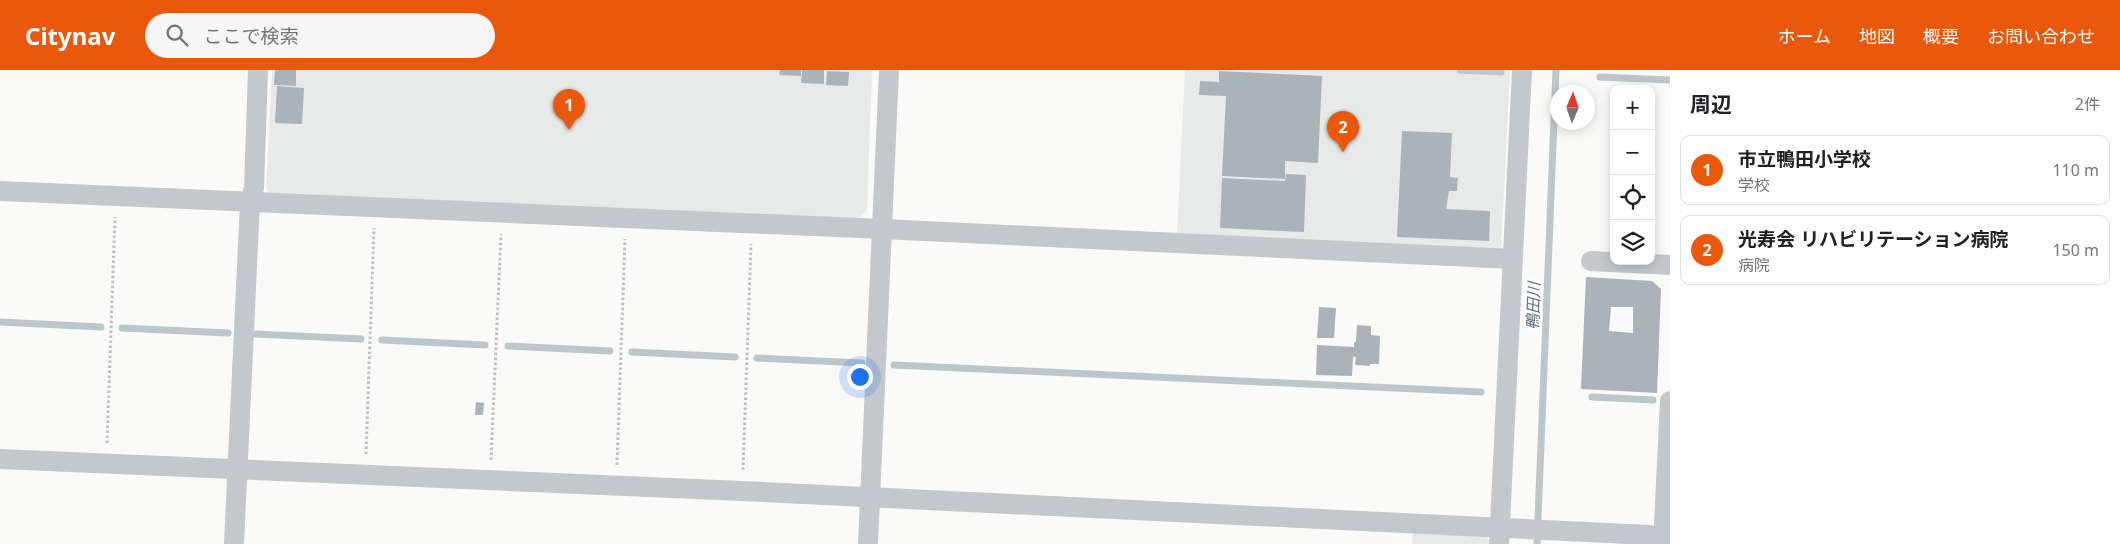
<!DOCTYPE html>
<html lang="ja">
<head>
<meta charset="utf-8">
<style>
	body { margin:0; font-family:"Noto Sans","Noto Sans JP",sans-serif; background:#f6f6f6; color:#202124 }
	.controls { position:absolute; right:15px; top:15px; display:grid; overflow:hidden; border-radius:10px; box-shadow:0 2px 12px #0003 }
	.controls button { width:45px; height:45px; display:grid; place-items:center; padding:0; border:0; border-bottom:1px solid #e0e0e0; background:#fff; color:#202124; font:25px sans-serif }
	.compass { position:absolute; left:1550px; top:15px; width:45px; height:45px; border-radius:50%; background:#fff; box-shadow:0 2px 12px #0003; rotate:2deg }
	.you { position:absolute; left:859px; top:306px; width:18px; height:18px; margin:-12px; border:4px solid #fff; border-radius:50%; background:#1a73e8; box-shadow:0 0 0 8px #1a73e833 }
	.badge { display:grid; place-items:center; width:32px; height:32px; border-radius:50%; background:#ea580c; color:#fff; font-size:16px; font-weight:700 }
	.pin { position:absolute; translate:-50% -41px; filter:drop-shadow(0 1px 2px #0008) }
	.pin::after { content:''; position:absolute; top:26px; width:18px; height:15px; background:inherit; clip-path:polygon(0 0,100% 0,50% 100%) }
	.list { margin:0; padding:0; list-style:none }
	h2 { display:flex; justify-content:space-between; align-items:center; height:65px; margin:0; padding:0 20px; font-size:21px }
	h2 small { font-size:16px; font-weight:400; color:#757577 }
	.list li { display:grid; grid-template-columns:32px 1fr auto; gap:15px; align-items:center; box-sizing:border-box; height:70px; margin:0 10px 10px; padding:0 10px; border:1px solid #e0e0e0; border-radius:10px }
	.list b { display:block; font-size:19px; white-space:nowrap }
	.list p { margin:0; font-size:16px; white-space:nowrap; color:#757577 }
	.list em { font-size:16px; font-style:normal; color:#757577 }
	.icon { flex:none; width:28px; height:28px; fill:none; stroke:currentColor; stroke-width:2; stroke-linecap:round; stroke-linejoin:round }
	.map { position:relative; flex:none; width:1670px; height:474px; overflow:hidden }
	header { display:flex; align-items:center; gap:30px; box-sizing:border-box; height:70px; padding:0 25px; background:#ea580c; color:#fff }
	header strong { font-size:24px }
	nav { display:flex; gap:28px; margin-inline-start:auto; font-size:18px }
	.search { width:350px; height:45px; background:#f6f6f6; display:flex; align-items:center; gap:12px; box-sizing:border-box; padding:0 18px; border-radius:28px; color:#757577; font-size:19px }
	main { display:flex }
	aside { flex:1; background:#fff }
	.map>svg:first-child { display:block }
	.built { fill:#e8e9e9 }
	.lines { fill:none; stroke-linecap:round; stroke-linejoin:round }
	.stream { stroke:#bbc7cb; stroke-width:7 }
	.building { fill:#aab3b9; fill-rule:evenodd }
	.path { stroke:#bbbfc2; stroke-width:3; stroke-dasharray:2.5 2.5; stroke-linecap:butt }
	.minor { stroke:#c3c8cc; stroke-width:20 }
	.labels { text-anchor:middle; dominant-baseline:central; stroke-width:5; stroke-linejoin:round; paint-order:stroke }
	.water-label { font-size:16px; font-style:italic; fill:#60757c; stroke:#fff }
</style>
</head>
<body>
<header>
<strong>Citynav</strong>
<div class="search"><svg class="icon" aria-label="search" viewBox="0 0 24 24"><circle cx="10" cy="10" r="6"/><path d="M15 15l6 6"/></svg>ここで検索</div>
<nav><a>ホーム</a><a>地図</a><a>概要</a><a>お問い合わせ</a></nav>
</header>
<main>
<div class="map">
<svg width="1670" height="474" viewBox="0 0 1670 474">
	<rect width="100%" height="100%" fill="#fafaf8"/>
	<!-- built -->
	<g class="built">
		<polygon points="272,0 872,0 867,140 856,150 270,123 266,120"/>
		<polygon points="1185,0 1510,0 1501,179 1177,164"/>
		<polygon points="1413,462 1484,465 1489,470 1489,474 1412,474"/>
	</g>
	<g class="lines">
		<!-- stream -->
		<g class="stream">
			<polyline points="1460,0 1501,2"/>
			<polyline points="1600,7 1669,10"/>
			<polyline points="0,252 101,257"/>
			<polyline points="122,258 228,263"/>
			<polyline points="255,264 361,269"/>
			<polyline points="382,270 485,275"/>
			<polyline points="508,276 610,281"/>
			<polyline points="632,282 735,287"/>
			<polyline points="757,288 862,293"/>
			<polyline points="894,295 1481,322"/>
			<polyline points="1592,327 1653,330"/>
			<polyline points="1537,474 1556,0"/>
		</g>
	</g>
	<!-- building -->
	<g class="building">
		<polygon points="275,0 296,0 296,16 274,15"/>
		<polygon points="780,0 801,0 801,6 779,5"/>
		<polygon points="802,0 824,0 824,14 801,13"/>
		<polygon points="827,1 849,2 848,16 826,15"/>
		<polygon points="1219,1 1322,6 1318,93 1285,91 1285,109 1222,106 1226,26 1199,25 1200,11 1219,12"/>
		<polygon points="277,16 304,18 302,54 275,53"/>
		<polygon points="1402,61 1452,63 1450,107 1458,108 1457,121 1449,121 1446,139 1490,141 1489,171 1397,167"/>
		<polygon points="1286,104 1306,105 1304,162 1220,158 1222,108 1285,111"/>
		<path d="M1586,207L1652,211L1661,219L1657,323L1581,319ZM1611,237H1633V263L1609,261Z"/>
		<polygon points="1319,237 1336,238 1334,268 1317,268"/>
		<polygon points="1357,255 1371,256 1371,265 1380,266 1379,294 1370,294 1370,296 1355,295 1356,287 1353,287 1352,306 1316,305 1317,275 1354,277 1354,272 1356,272"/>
		<polygon points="476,332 484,333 483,345 475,345"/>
	</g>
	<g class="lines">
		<!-- path -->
		<g class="path">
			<polyline points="107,373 115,147"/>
			<polyline points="366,384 374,158"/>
			<polyline points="491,390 501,164"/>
			<polyline points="617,395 625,169"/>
			<polyline points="743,400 751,174"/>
		</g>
		<!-- minor -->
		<g class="minor">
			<polyline points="0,121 882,159 1513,189"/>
			<polyline points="1591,191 1670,195"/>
			<polyline points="0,389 742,421 1670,466"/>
			<polyline points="234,474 250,132 254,118 258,0"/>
			<polyline points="868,474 889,0"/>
			<polyline points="1499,474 1522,0"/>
			<polyline points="1663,474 1670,331"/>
		</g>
	</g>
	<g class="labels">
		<!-- water labels -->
		<g class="water-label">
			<text transform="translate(1533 236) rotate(-88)">鴨田川</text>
		</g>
	</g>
</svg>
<div class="controls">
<button>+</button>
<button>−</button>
<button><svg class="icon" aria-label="locate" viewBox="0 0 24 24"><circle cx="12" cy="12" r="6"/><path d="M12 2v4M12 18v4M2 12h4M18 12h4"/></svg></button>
<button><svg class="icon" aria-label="layers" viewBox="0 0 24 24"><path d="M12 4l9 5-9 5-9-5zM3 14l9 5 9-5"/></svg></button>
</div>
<svg class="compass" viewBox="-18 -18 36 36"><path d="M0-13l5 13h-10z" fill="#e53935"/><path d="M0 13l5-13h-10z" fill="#757577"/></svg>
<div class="you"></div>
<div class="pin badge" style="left:569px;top:60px">1</div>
<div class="pin badge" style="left:1343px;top:82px">2</div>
</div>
<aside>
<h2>周辺<small>2件</small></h2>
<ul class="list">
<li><span class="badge">1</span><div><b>市立鴨田小学校</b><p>学校</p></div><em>110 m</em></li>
<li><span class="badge">2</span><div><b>光寿会 リハビリテーション病院</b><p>病院</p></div><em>150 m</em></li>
</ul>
</aside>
</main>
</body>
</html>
